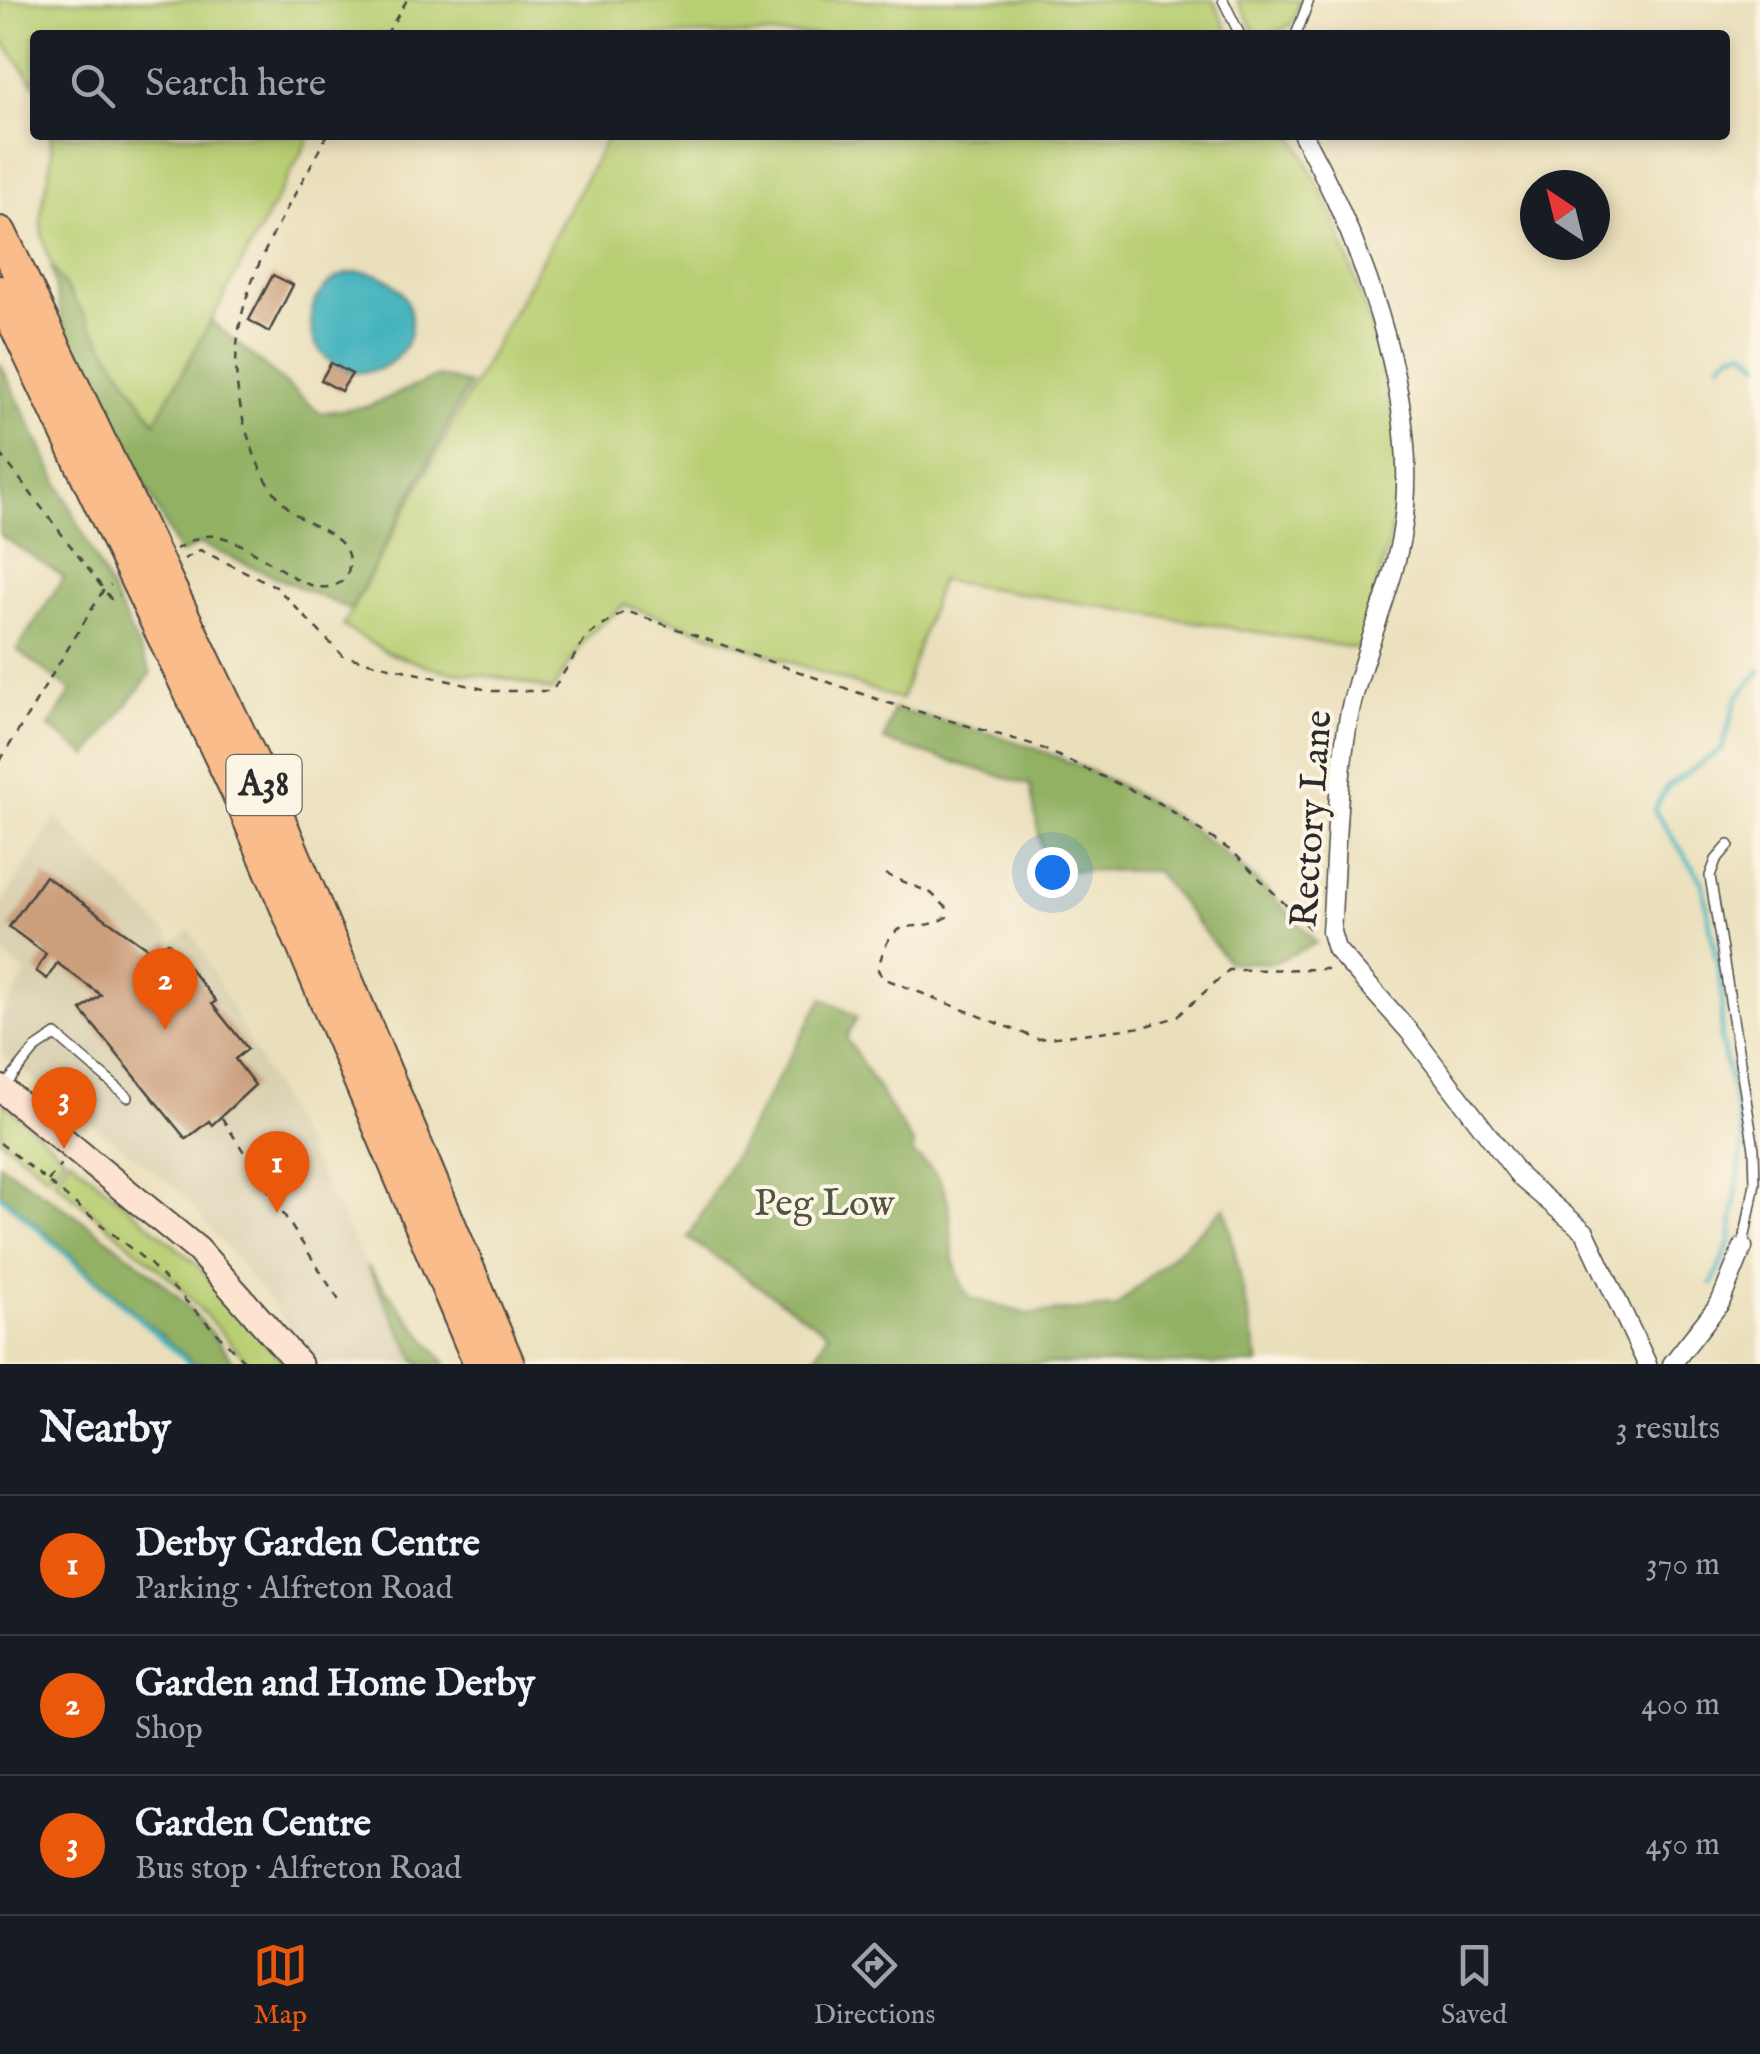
<!DOCTYPE html>
<html lang="en">
<head>
<meta charset="utf-8">
<style>
	body { margin:0; font-family:"IM FELL English",serif; background:#242831; color:#f1f3f6 }
	.compass { position:absolute; left:1520px; top:170px; width:90px; height:90px; border-radius:50%; background:#171b24; box-shadow:0 5px 15px #0003; rotate:325deg }
	.you { position:absolute; left:1052px; top:872px; width:35px; height:35px; margin:-25px; border:8px solid #fff; border-radius:50%; background:#1a73e8; box-shadow:0 0 0 15px #1a73e833 }
	.badge { display:grid; place-items:center; width:65px; height:65px; border-radius:50%; background:#ea580c; color:#fff; font-size:32px; font-weight:700 }
	.pin { position:absolute; translate:-50% -82px; filter:drop-shadow(0 2px 5px #0008) }
	.pin::after { content:''; position:absolute; top:52px; width:35px; height:30px; background:inherit; clip-path:polygon(0 0,100% 0,50% 100%) }
	.list { margin:0; padding:0; list-style:none }
	h2 { display:flex; justify-content:space-between; align-items:center; height:130px; margin:0; padding:0 40px; font-size:42px }
	h2 small { font-size:32px; font-weight:400; color:#9ea1a6 }
	.list li { display:grid; grid-template-columns:65px 1fr auto; gap:30px; align-items:center; box-sizing:border-box; height:140px; padding:0 40px; border-top:2px solid #363941 }
	.list b { display:block; font-size:38px; white-space:nowrap }
	.list p { margin:0; font-size:32px; white-space:nowrap; color:#9ea1a6 }
	.list em { font-size:32px; font-style:normal; color:#9ea1a6 }
	.icon { flex:none; width:55px; height:55px; fill:none; stroke:currentColor; stroke-width:2; stroke-linecap:round; stroke-linejoin:round }
	.map { position:relative; flex:none; width:1760px; height:1364px; overflow:hidden }
	.search { position:absolute; background:#171b24; box-shadow:0 5px 15px #0003; left:30px; right:30px; top:30px; height:110px; display:flex; align-items:center; gap:25px; box-sizing:border-box; padding:0 35px; border-radius:10px; color:#9ea1a6; font-size:38px }
	.sheet { height:550px; background:#171b24 }
	nav { display:flex; justify-content:space-around; align-items:center; box-sizing:border-box; height:140px; border-top:2px solid #363941; background:#171b24; font-size:28px; color:#9ea1a6 }
	nav a { display:grid; justify-items:center; gap:5px }
	nav .on { color:#ea580c }
	.map>svg:first-child { display:block }
	.built { fill:#d9d0b1 }
	.green { fill:#b8ce72; stroke:#727c4e; stroke-width:2.5 }
	.forest { fill:#92b164; stroke:#5e6e48; stroke-width:2.5 }
	.water { fill:#45b4bd; stroke:#387074; stroke-width:2.5 }
	.lines { fill:none; stroke-linecap:round; stroke-linejoin:round }
	.stream { stroke:#45b4bd; stroke-width:5 }
	.building { fill:#cb9e7b }
	.lane-casing { stroke:#484641; stroke-width:12 }
	.street-casing { stroke:#484641; stroke-width:21 }
	.secondary-casing { stroke:#484641; stroke-width:29 }
	.highway-casing { stroke:#484641; stroke-width:36 }
	.path { stroke:#484641; stroke-width:2.5; stroke-dasharray:8 8; stroke-linecap:butt }
	.lane { stroke:#fff; stroke-width:9 }
	.street { stroke:#fff; stroke-width:18 }
	.secondary { stroke:#fde4d0; stroke-width:25 }
	.highway { stroke:#f9bc8a; stroke-width:32 }
	.labels { text-anchor:middle; dominant-baseline:central; stroke-width:8; stroke-linejoin:round; paint-order:stroke }
	.shield { fill:#fcf5e5; stroke:#6a6863; stroke-width:2.5 }
	.shield-label { font-size:35px; font-weight:bold; fill:#2b2b2b }
	.street-label { font-size:38px; fill:#2b2b2b; stroke:#fcf5e5 }
	.park-label { font-size:38px; fill:#4e543d; stroke:#fcf5e5 }
</style>
</head>
<body>
<div class="map">
<svg width="1760" height="1364" viewBox="0 0 1760 1364">
	<rect width="100%" height="100%" fill="#fcf5e5"/>
	<filter id="ink" filterUnits="userSpaceOnUse"><feTurbulence type="fractalNoise" baseFrequency=".01" numOctaves="2"/><feDisplacementMap in="SourceGraphic" scale="20" xChannelSelector="R" yChannelSelector="G"/><feConvolveMatrix kernelMatrix="1 2 1 2 8 2 1 2 1" color-interpolation-filters="sRGB"/></filter>
	<filter id="wash" filterUnits="userSpaceOnUse"><feTurbulence type="fractalNoise" baseFrequency=".0048" numOctaves="4" result="noise"/><feDisplacementMap in="SourceGraphic" scale="40" xChannelSelector="R" yChannelSelector="G"/><feGaussianBlur stdDeviation="2.25" result="paint"/><feColorMatrix in="noise" values="0 0 0 0 0 0 0 0 0 0 0 0 0 0 0 0 0 1.4 0 .05"/><feComposite in="paint" operator="in"/></filter>
	<g filter="url(#wash)">
		<rect width="100%" height="100%" fill="#eadfbb"/>
		<!-- built -->
		<polygon class="built" points="56,818 174,941 191,930 418,1364 320,1364 182,1193 0,1053 0,1019 26,973 0,952 0,906"/>
		<!-- green -->
		<g class="green">
			<polygon points="0,0 1213,0 1230,35 35,35 35,85 0,37"/>
			<polygon points="1237,0 1301,0 1291,25 1270,35 1257,35"/>
			<path d="M50,135H311L156,423C121,373 41,281 41,220C42,191 56,164 50,135Z"/>
			<polygon points="609,135 1294,135 1335,219 1352,269 1380,356 1407,474 1360,649 940,580 901,700 625,605 588,635 552,691 511,679 439,670 386,652 343,626"/>
			<polygon points="4,1102 65,1157 48,1176 0,1139"/>
			<polygon points="70,1158 195,1263 285,1364 250,1364 176,1283 54,1180"/>
		</g>
		<!-- forest -->
		<g class="forest">
			<polygon points="51,265 155,422 211,321 320,413 369,406 438,376 469,384 351,610 200,544 180,554 63,325"/>
			<polygon points="0,363 151,673 88,756 49,727 72,691 17,650 64,577 0,535"/>
			<path d="M893,709C940,721 989,731 1034,748C1145,788 1240,854 1316,943L1273,963L1228,962L1156,871L1045,870L1030,785L884,741Z"/>
			<path d="M823,998L857,1017L846,1038L914,1146L912,1154C974,1190 933,1248 970,1298L1027,1314L1116,1307L1225,1207L1259,1364H811L828,1333L688,1238Z"/>
			<path d="M0,1164C85,1223 176,1277 235,1364H194L0,1192Z"/>
			<polygon points="367,1266 446,1364 418,1364"/>
		</g>
		<!-- water -->
		<circle class="water" cx="361" cy="322" r="50"/>
		<g class="lines">
			<!-- stream -->
			<g class="stream">
				<polyline points="1721,363 1732,353 1745,350 1760,364"/>
				<polyline points="0,1195 190,1364"/>
				<polyline points="1712,1284 1730,1243 1743,1140 1721,1040 1722,992 1702,881 1654,810 1667,787 1722,749 1737,698 1760,671"/>
			</g>
		</g>
		<g id="blocks">
			<!-- building -->
			<g class="building">
				<polygon points="273,275 293,285 269,332 249,320"/>
				<polygon points="331,363 352,374 341,391 321,380"/>
				<polygon points="45,876 154,953 168,942 216,1001 212,1004 248,1049 235,1059 255,1085 212,1125 209,1121 186,1139 81,1010 101,995 57,963 47,979 36,971 46,954 9,927"/>
			</g>
		</g>
	</g>
	<g filter="url(#ink)">
		<use href="#blocks" fill-opacity="0" stroke="#484641" stroke-width="2.5"/>
		<g class="lines">
			<!-- lane casing -->
			<g class="lane-casing">
				<g id="lane">
					<polyline points="1223,0 1240,35"/>
					<polyline points="1296,35 1309,0"/>
					<polyline points="1729,845 1716,860 1710,876 1754,1149 1755,1183 1743,1246"/>
					<polyline points="4,1087 35,1049 56,1035 128,1097"/>
				</g>
			</g>
			<!-- street casing -->
			<g class="street-casing">
				<g id="street">
					<path d="M1303,135C1360,239 1415,385 1405,506C1400,578 1365,642 1350,711C1336,783 1336,859 1331,932L1336,949L1409,1031L1521,1178L1585,1232L1647,1364"/>
					<polyline points="1672,1364 1720,1303 1743,1247"/>
				</g>
			</g>
			<!-- secondary casing -->
			<g class="secondary-casing">
				<polyline id="secondary" points="0,1088 198,1250 299,1364"/>
			</g>
			<!-- highway casing -->
			<g class="highway-casing">
				<g id="highway">
					<polyline points="0,233 268,794 508,1364"/>
					<polyline points="0,292 240,797 480,1364"/>
				</g>
			</g>
			<!-- path -->
			<g class="path">
				<polyline points="386,35 407,0"/>
				<polyline points="0,453 111,599 119,595"/>
				<path d="M176,549C184,545 195,538 204,536C249,530 299,601 336,585C344,581 348,576 349,567C352,534 312,529 293,512C275,497 263,477 255,456C203,324 269,247 327,135"/>
				<polyline points="184,559 200,550 275,586 343,656 492,691 552,691 588,635 626,611 885,702 1035,745 1161,804 1234,853 1315,934"/>
				<polyline points="0,761 104,589 111,585"/>
				<path d="M885,874L931,893L947,908V917C914,938 892,906 878,970L883,978L1038,1039L1143,1027L1177,1017L1229,970L1331,969"/>
				<polyline points="222,1118 340,1302"/>
				<polyline points="0,1143 150,1264 247,1364"/>
				<polyline points="48,1181 61,1164"/>
			</g>
			<!-- lane -->
			<use href="#lane" class="lane"/>
			<!-- street -->
			<use href="#street" class="street"/>
			<!-- secondary -->
			<use href="#secondary" class="secondary"/>
			<!-- highway -->
			<use href="#highway" class="highway"/>
		</g>
	</g>
	<g class="labels">
		<!-- shield labels -->
		<rect class="shield" x="226.5" y="755" width="75" height="60" rx="8"/>
		<g class="shield-label">
			<text x="264" y="785">A38</text>
		</g>
		<!-- street labels -->
		<g class="street-label">
			<text transform="translate(1313 819) rotate(-86)">Rectory Lane</text>
		</g>
		<!-- park labels -->
		<g class="park-label">
			<text x="824" y="1205">Peg Low</text>
		</g>
	</g>
</svg>
<svg class="compass" viewBox="-18 -18 36 36"><path d="M0-13l5 13h-10z" fill="#e53935"/><path d="M0 13l5-13h-10z" fill="#9ea1a6"/></svg>
<div class="you"></div>
<div class="pin badge" style="left:277px;top:1213px">1</div>
<div class="pin badge" style="left:165px;top:1030px">2</div>
<div class="pin badge" style="left:64px;top:1149px">3</div>
<div class="search"><svg class="icon" aria-label="search" viewBox="0 0 24 24"><circle cx="10" cy="10" r="6"/><path d="M15 15l6 6"/></svg>Search here</div>
</div>
<section class="sheet">
<h2>Nearby<small>3 results</small></h2>
<ul class="list">
<li><span class="badge">1</span><div><b>Derby Garden Centre</b><p>Parking · Alfreton Road</p></div><em>370 m</em></li>
<li><span class="badge">2</span><div><b>Garden and Home Derby</b><p>Shop</p></div><em>400 m</em></li>
<li><span class="badge">3</span><div><b>Garden Centre</b><p>Bus stop · Alfreton Road</p></div><em>450 m</em></li>
</ul>
</section>
<nav>
<a class="on"><svg class="icon" aria-label="map" viewBox="0 0 24 24"><path d="M3 6l6-2 6 2 6-2v14l-6 2-6-2-6 2zM9 4v14M15 6v14"/></svg>Map</a>
<a><svg class="icon" aria-label="directions" viewBox="0 0 24 24"><path d="M12 3l9 9-9 9-9-9zM9 14v-3h6M13 9l2 2-2 2"/></svg>Directions</a>
<a><svg class="icon" aria-label="saved" viewBox="0 0 24 24"><path d="M7 4h10v16l-5-4-5 4z"/></svg>Saved</a>
</nav>
</body>
</html>
